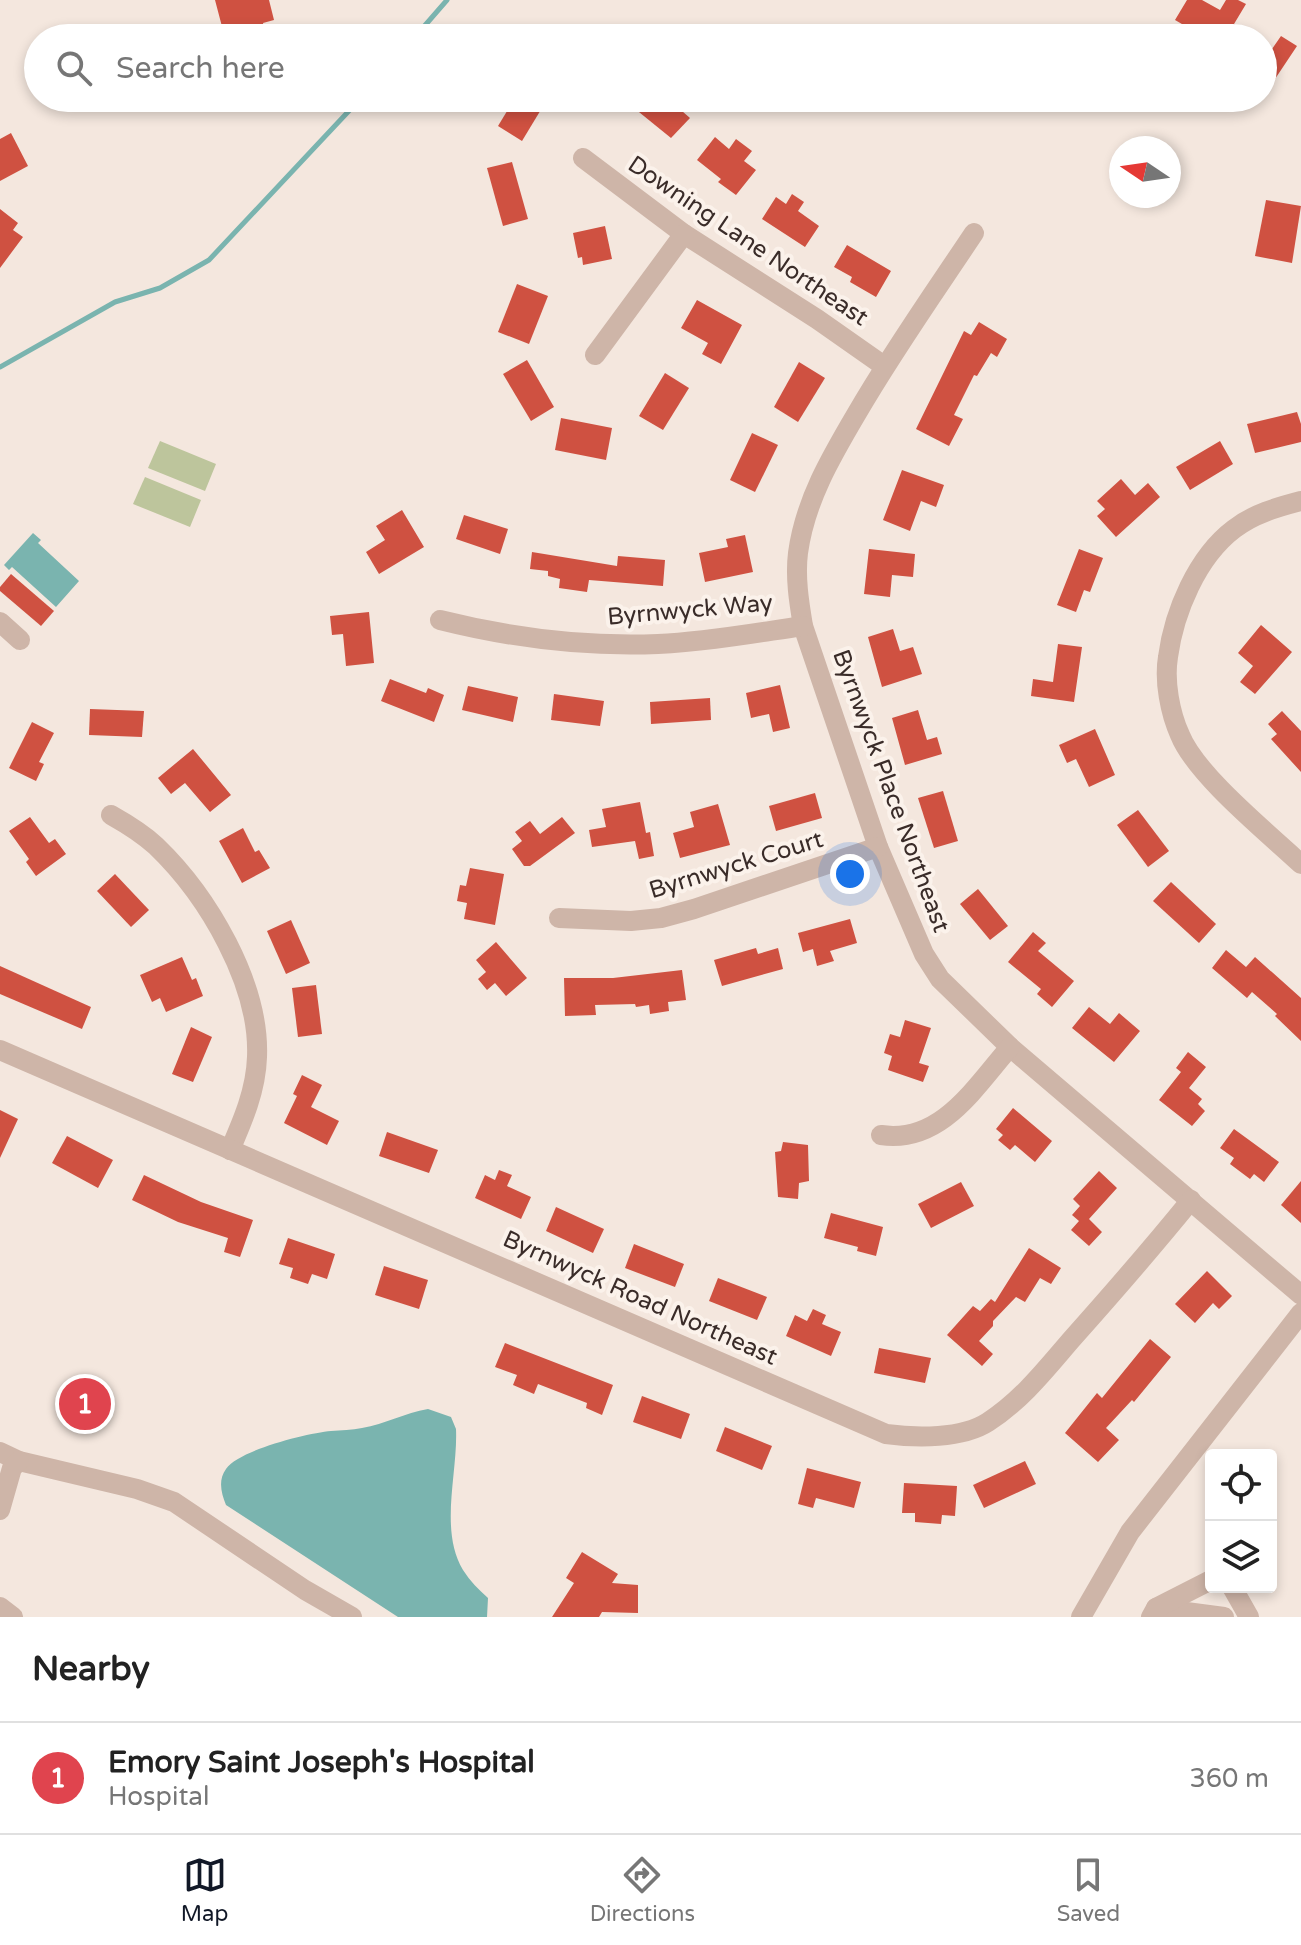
<!DOCTYPE html>
<html lang="en">
<head>
<meta charset="utf-8">
<style>
	body { margin:0; font-family:"Varela Round",sans-serif; background:#f2f2f2; color:#222 }
	.controls { position:absolute; right:24px; bottom:24px; display:grid; overflow:hidden; border-radius:8px; box-shadow:0 4px 12px #0003 }
	.controls button { width:72px; height:72px; display:grid; place-items:center; padding:0; border:0; border-bottom:2px solid #e0e0e0; background:#fff; color:#222; font:40px sans-serif }
	.compass { position:absolute; left:1109px; top:136px; width:72px; height:72px; border-radius:50%; background:#fff; box-shadow:0 4px 12px #0003; rotate:283deg }
	.you { position:absolute; left:850px; top:874px; width:28px; height:28px; margin:-20px; border:6px solid #fff; border-radius:50%; background:#1a73e8; box-shadow:0 0 0 12px #1a73e833 }
	.badge { display:grid; place-items:center; width:52px; height:52px; border-radius:50%; background:#111827; color:#fff; font-size:26px; font-weight:700 }
	.pin { position:absolute; translate:-50% -50%; border:4px solid #fff; box-shadow:0 2px 8px #0006 }
	.list { margin:0; padding:0; list-style:none }
	h2 { display:flex; justify-content:space-between; align-items:center; height:104px; margin:0; padding:0 32px; font-size:34px }
	h2 small { font-size:26px; font-weight:400; color:#767676 }
	.list li { display:grid; grid-template-columns:52px 1fr auto; gap:24px; align-items:center; box-sizing:border-box; height:112px; padding:0 32px; border-top:2px solid #e0e0e0 }
	.list b { display:block; font-size:30px; white-space:nowrap }
	.list p { margin:0; font-size:26px; white-space:nowrap; color:#767676 }
	.list em { font-size:26px; font-style:normal; color:#767676 }
	.icon { flex:none; width:44px; height:44px; fill:none; stroke:currentColor; stroke-width:2; stroke-linecap:round; stroke-linejoin:round }
	.map { position:relative; flex:none; width:1301px; height:1617px; overflow:hidden }
	.search { position:absolute; background:#fff; box-shadow:0 4px 12px #0003; left:24px; right:24px; top:24px; height:88px; display:flex; align-items:center; gap:20px; box-sizing:border-box; padding:0 28px; border-radius:44px; color:#767676; font-size:30px }
	.sheet { height:216px; background:#fff }
	nav { display:flex; justify-content:space-around; align-items:center; box-sizing:border-box; height:112px; border-top:2px solid #e0e0e0; background:#fff; font-size:22px; color:#767676 }
	nav a { display:grid; justify-items:center; gap:4px }
	nav .on { color:#111827 }
	.map>svg:first-child { display:block }
	.green { fill:#bdc59c }
	.water { fill:#7ab4af }
	.lines { fill:none; stroke-linecap:round; stroke-linejoin:round }
	.stream { stroke:#7ab4af; stroke-width:5 }
	.building { fill:#cf5141 }
	.minor { stroke:#ceb5a8; stroke-width:20 }
	.labels { text-anchor:middle; dominant-baseline:central; stroke-width:8; stroke-linejoin:round; paint-order:stroke }
	.street-label { font-size:24px; fill:#3a2c29; stroke:#fbf2eb }
</style>
</head>
<body>
<div class="map">
<svg width="1301" height="1617" viewBox="0 0 1301 1617">
	<rect width="100%" height="100%" fill="#f4e7de"/>
	<!-- green -->
	<g class="green">
		<polygon points="160,441 216,464 205,491 148,468"/>
		<polygon points="145,477 201,500 190,527 133,504"/>
	</g>
	<!-- water -->
	<g class="water">
		<polygon points="33,533 41,540 38,543 79,581 56,607 12,567 9,570 4,565"/>
		<path d="M428,1409L451,1417L456,1429C458,1473 439,1530 463,1570C470,1581 479,1590 488,1598L487,1617H398L226,1505C221,1493 218,1480 226,1469C239,1450 308,1433 331,1431C341,1430 352,1430 362,1428C385,1424 405,1413 428,1409Z"/>
	</g>
	<g class="lines">
		<!-- stream -->
		<g class="stream">
			<polyline points="414,38 447,0"/>
			<polyline points="0,367 115,302 160,288 209,260 361,98"/>
		</g>
	</g>
	<!-- building -->
	<g class="building">
		<polygon points="215,0 269,0 274,20 263,23 265,33 246,38 225,38"/>
		<polygon points="1187,0 1202,0 1220,10 1226,0 1238,0 1246,4 1234,24 1255,38 1190,38 1194,31 1175,20"/>
		<polygon points="1281,36 1297,46 1263,97 1263,43 1272,49"/>
		<polygon points="515,98 548,98 522,141 498,126"/>
		<polygon points="642,98 667,98 690,118 671,138 634,108"/>
		<polygon points="11,133 28,166 0,181 0,139"/>
		<polygon points="715,137 729,149 736,139 752,151 744,161 756,170 736,195 718,182 721,179 697,160"/>
		<polygon points="512,162 528,219 503,226 487,168"/>
		<polygon points="792,194 804,202 798,211 819,226 805,247 762,219 776,197 786,204"/>
		<polygon points="1266,200 1301,206 1292,263 1255,256"/>
		<polygon points="0,209 18,223 13,230 23,237 0,268"/>
		<polygon points="605,226 612,259 583,265 582,257 578,258 573,233"/>
		<polygon points="847,245 891,271 876,297 850,282 852,277 834,267"/>
		<polygon points="517,284 548,296 529,344 498,332"/>
		<polygon points="697,300 742,325 721,364 702,354 708,343 681,328"/>
		<polygon points="979,322 1007,339 997,357 991,353 977,376 974,375 954,415 963,419 949,446 916,429 964,331 971,335"/>
		<polygon points="527,360 554,407 531,421 503,374"/>
		<polygon points="799,362 825,378 798,422 774,407"/>
		<polygon points="665,373 689,388 663,430 639,416"/>
		<polygon points="1297,412 1301,424 1301,442 1255,453 1247,424"/>
		<polygon points="561,418 612,428 606,460 555,450"/>
		<polygon points="752,433 778,445 755,492 730,480"/>
		<polygon points="1220,441 1233,464 1190,490 1176,467"/>
		<polygon points="902,470 944,485 936,507 921,501 910,531 883,520"/>
		<polygon points="1121,479 1135,495 1148,483 1160,497 1116,537 1097,516 1105,509 1097,501"/>
		<polygon points="402,510 424,547 379,574 366,552 385,540 376,526"/>
		<polygon points="464,515 508,529 500,554 456,539"/>
		<polygon points="745,535 753,572 705,582 699,553 728,547 726,539"/>
		<polygon points="869,549 915,554 913,577 892,575 890,597 864,594"/>
		<polygon points="1079,549 1103,558 1090,592 1084,590 1076,612 1057,605"/>
		<polygon points="532,552 617,566 618,556 665,560 663,586 589,580 587,592 559,588 560,579 548,576 548,571 530,569"/>
		<polygon points="11,574 54,611 41,626 0,591 0,587"/>
		<polygon points="369,612 374,663 346,666 343,634 332,635 330,616"/>
		<polygon points="1261,625 1292,652 1255,694 1240,682 1253,666 1238,653"/>
		<polygon points="893,629 900,651 913,647 922,674 882,687 868,637"/>
		<polygon points="1058,644 1082,647 1074,702 1031,696 1033,679 1053,682"/>
		<polygon points="390,679 426,693 428,688 444,695 434,722 381,701"/>
		<polygon points="780,685 790,728 773,732 769,714 751,718 746,693"/>
		<polygon points="468,686 518,697 513,722 462,710"/>
		<polygon points="554,694 604,701 600,726 551,720"/>
		<polygon points="710,698 711,720 651,724 650,702"/>
		<polygon points="90,709 144,711 142,737 89,735"/>
		<polygon points="918,710 927,740 937,737 942,754 905,765 892,718"/>
		<polygon points="1282,711 1301,731 1301,772 1271,739 1277,734 1268,724"/>
		<polygon points="32,722 54,733 39,762 44,764 36,781 9,768"/>
		<polygon points="1095,729 1115,775 1089,787 1076,759 1067,763 1059,745"/>
		<polygon points="193,749 231,795 210,812 185,783 171,794 158,778"/>
		<polygon points="943,791 958,841 934,848 918,798"/>
		<polygon points="815,793 822,818 776,831 769,806"/>
		<polygon points="640,802 646,833 650,832 654,856 639,859 635,841 592,847 589,830 606,827 602,809"/>
		<polygon points="718,804 730,845 680,858 673,833 694,827 690,812"/>
		<polygon points="1138,810 1169,851 1148,867 1117,825"/>
		<polygon points="30,817 49,843 55,839 66,854 36,876 26,862 29,859 9,831"/>
		<polygon points="562,817 575,833 530,866 524,866 512,849 522,841 515,832 530,821 540,834"/>
		<polygon points="243,828 255,852 259,850 270,868 242,883 219,841"/>
		<polygon points="470,868 504,874 495,925 464,919 467,903 457,901 460,885 466,886"/>
		<polygon points="115,874 149,910 131,927 97,891"/>
		<polygon points="1171,882 1216,924 1199,943 1153,901"/>
		<polygon points="978,889 1008,926 990,940 960,904"/>
		<polygon points="850,919 857,943 830,951 834,961 817,966 813,949 803,952 798,933"/>
		<polygon points="291,920 310,963 286,974 267,931"/>
		<polygon points="1033,932 1046,943 1038,951 1074,981 1052,1007 1037,994 1041,989 1008,962"/>
		<polygon points="496,942 527,978 506,996 495,983 487,990 478,979 486,972 476,960"/>
		<polygon points="756,948 758,954 778,948 783,969 722,986 714,960"/>
		<polygon points="1226,950 1246,967 1255,957 1301,998 1301,1041 1275,1016 1277,1014 1252,992 1247,998 1212,968"/>
		<polygon points="182,957 192,980 196,978 203,996 166,1012 160,998 152,1002 140,975"/>
		<polygon points="0,966 91,1007 82,1029 0,994"/>
		<polygon points="682,970 686,1000 668,1002 669,1011 650,1014 649,1005 636,1007 635,1004 595,1005 596,1015 565,1016 564,978 613,978"/>
		<polygon points="316,985 322,1034 298,1037 292,988"/>
		<polygon points="1089,1007 1110,1024 1119,1013 1140,1031 1114,1062 1072,1028"/>
		<polygon points="905,1020 931,1028 919,1063 929,1066 923,1082 888,1070 892,1056 884,1053 890,1034 900,1037"/>
		<polygon points="191,1027 212,1037 193,1082 172,1074"/>
		<polygon points="1188,1052 1206,1067 1189,1088 1202,1099 1198,1104 1205,1111 1192,1126 1159,1100 1181,1072 1176,1068"/>
		<polygon points="302,1075 322,1085 311,1107 339,1121 327,1145 284,1123 297,1096 293,1094"/>
		<polygon points="1013,1108 1052,1141 1035,1162 1015,1145 1010,1150 998,1140 1003,1135 996,1129"/>
		<polygon points="0,1110 18,1119 0,1158"/>
		<polygon points="1234,1129 1279,1162 1264,1182 1254,1174 1250,1179 1230,1164 1234,1158 1220,1148"/>
		<polygon points="387,1132 438,1150 429,1173 379,1156"/>
		<polygon points="67,1136 113,1160 98,1188 52,1163"/>
		<polygon points="783,1142 808,1145 809,1181 799,1183 798,1199 778,1197 775,1152 781,1151"/>
		<polygon points="499,1170 512,1175 507,1186 531,1197 521,1219 475,1198 485,1175 495,1180"/>
		<polygon points="1099,1171 1117,1188 1089,1219 1102,1232 1089,1246 1071,1230 1079,1221 1072,1215 1080,1206 1073,1199"/>
		<polygon points="144,1175 201,1202 253,1220 240,1257 224,1252 228,1238 178,1222 132,1200"/>
		<polygon points="1301,1181 1301,1223 1281,1205"/>
		<polygon points="961,1182 974,1206 931,1228 918,1204"/>
		<polygon points="556,1207 604,1229 593,1253 546,1231"/>
		<polygon points="831,1213 883,1227 876,1256 857,1251 858,1247 824,1238"/>
		<polygon points="288,1238 335,1254 327,1279 312,1274 308,1284 290,1278 293,1268 279,1264"/>
		<polygon points="634,1244 684,1264 675,1287 625,1268"/>
		<polygon points="1029,1248 1061,1268 1051,1284 1040,1278 1025,1302 1016,1297 993,1321 993,1326 979,1341 993,1354 982,1366 947,1335 973,1306 980,1311 991,1299 995,1302"/>
		<polygon points="384,1266 428,1280 419,1309 375,1295"/>
		<polygon points="1207,1271 1232,1296 1219,1309 1213,1303 1195,1323 1175,1304"/>
		<polygon points="718,1278 767,1297 757,1320 709,1301"/>
		<polygon points="813,1309 826,1315 822,1324 841,1332 831,1356 786,1336 795,1315 807,1321"/>
		<polygon points="1150,1339 1171,1357 1134,1402 1132,1400 1106,1428 1119,1440 1098,1462 1065,1433 1097,1393 1102,1398"/>
		<polygon points="505,1343 613,1385 602,1415 586,1408 587,1403 538,1384 534,1394 513,1385 517,1375 495,1367"/>
		<polygon points="879,1348 931,1358 925,1383 874,1373"/>
		<polygon points="642,1396 690,1414 681,1439 633,1422"/>
		<polygon points="725,1427 772,1446 762,1470 716,1451"/>
		<polygon points="1025,1461 1036,1484 984,1508 973,1485"/>
		<polygon points="807,1468 861,1482 854,1508 816,1498 813,1508 798,1504"/>
		<polygon points="904,1483 957,1486 955,1516 942,1515 941,1524 915,1522 915,1513 902,1513"/>
		<polygon points="582,1552 618,1574 612,1583 638,1585 638,1613 602,1612 599,1617 552,1617 574,1583 566,1578"/>
	</g>
	<g class="lines">
		<!-- minor -->
		<g class="minor">
			<polyline points="583,158 684,234 817,319 884,366"/>
			<path d="M974,233C934,293 893,351 857,413C831,457 805,501 798,553C795,577 799,602 803,626L878,847L924,954L940,979L1010,1047L1301,1295"/>
			<polyline points="595,355 684,234"/>
			<path d="M1301,501C1278,507 1253,514 1234,529C1197,557 1174,612 1168,657C1164,681 1170,713 1180,735C1196,775 1268,833 1301,864"/>
			<path d="M440,620C512,638 584,647 658,644C706,642 755,633 803,626"/>
			<polyline points="0,622 20,640"/>
			<path d="M111,815C127,824 143,834 156,846C208,896 260,984 257,1057C256,1090 243,1120 230,1150"/>
			<polyline points="559,918 631,921 661,918 694,909 878,847"/>
			<path d="M0,1050L886,1434C916,1438 962,1439 988,1422C1021,1401 1046,1369 1071,1340C1112,1294 1152,1248 1191,1200"/>
			<path d="M881,1135C941,1144 975,1087 1010,1047"/>
			<polyline points="0,1452 19,1461 137,1489 174,1502 305,1590 352,1617"/>
			<polyline points="0,1510 12,1468 19,1461"/>
			<polyline points="1232,1587 1249,1617"/>
			<polyline points="0,1607 13,1617"/>
			<polyline points="1156,1608 1224,1617"/>
			<polyline points="1081,1617 1130,1532 1301,1313"/>
			<polyline points="1151,1617 1156,1608 1211,1580"/>
		</g>
	</g>
	<g class="labels">
		<!-- street labels -->
		<g class="street-label">
			<text transform="translate(748 241) rotate(34)">Downing Lane Northeast</text>
			<text transform="translate(690 610) rotate(-5)">Byrnwyck Way</text>
			<text transform="translate(891 791) rotate(70)">Byrnwyck Place Northeast</text>
			<text transform="translate(736 865) rotate(-17)">Byrnwyck Court</text>
			<text transform="translate(640 1298) rotate(24)">Byrnwyck Road Northeast</text>
		</g>
	</g>
</svg>
<div class="controls">
<button><svg class="icon" aria-label="locate" viewBox="0 0 24 24"><circle cx="12" cy="12" r="6"/><path d="M12 2v4M12 18v4M2 12h4M18 12h4"/></svg></button>
<button><svg class="icon" aria-label="layers" viewBox="0 0 24 24"><path d="M12 4l9 5-9 5-9-5zM3 14l9 5 9-5"/></svg></button>
</div>
<svg class="compass" viewBox="-18 -18 36 36"><path d="M0-13l5 13h-10z" fill="#e53935"/><path d="M0 13l5-13h-10z" fill="#767676"/></svg>
<div class="you"></div>
<div class="pin badge" style="left:85px;top:1404px;background:#e0444e">1</div>
<div class="search"><svg class="icon" aria-label="search" viewBox="0 0 24 24"><circle cx="10" cy="10" r="6"/><path d="M15 15l6 6"/></svg>Search here</div>
</div>
<section class="sheet">
<h2>Nearby<small></small></h2>
<ul class="list">
<li><span class="badge" style="background:#e0444e">1</span><div><b>Emory Saint Joseph's Hospital</b><p>Hospital</p></div><em>360 m</em></li>
</ul>
</section>
<nav>
<a class="on"><svg class="icon" aria-label="map" viewBox="0 0 24 24"><path d="M3 6l6-2 6 2 6-2v14l-6 2-6-2-6 2zM9 4v14M15 6v14"/></svg>Map</a>
<a><svg class="icon" aria-label="directions" viewBox="0 0 24 24"><path d="M12 3l9 9-9 9-9-9zM9 14v-3h6M13 9l2 2-2 2"/></svg>Directions</a>
<a><svg class="icon" aria-label="saved" viewBox="0 0 24 24"><path d="M7 4h10v16l-5-4-5 4z"/></svg>Saved</a>
</nav>
</body>
</html>
